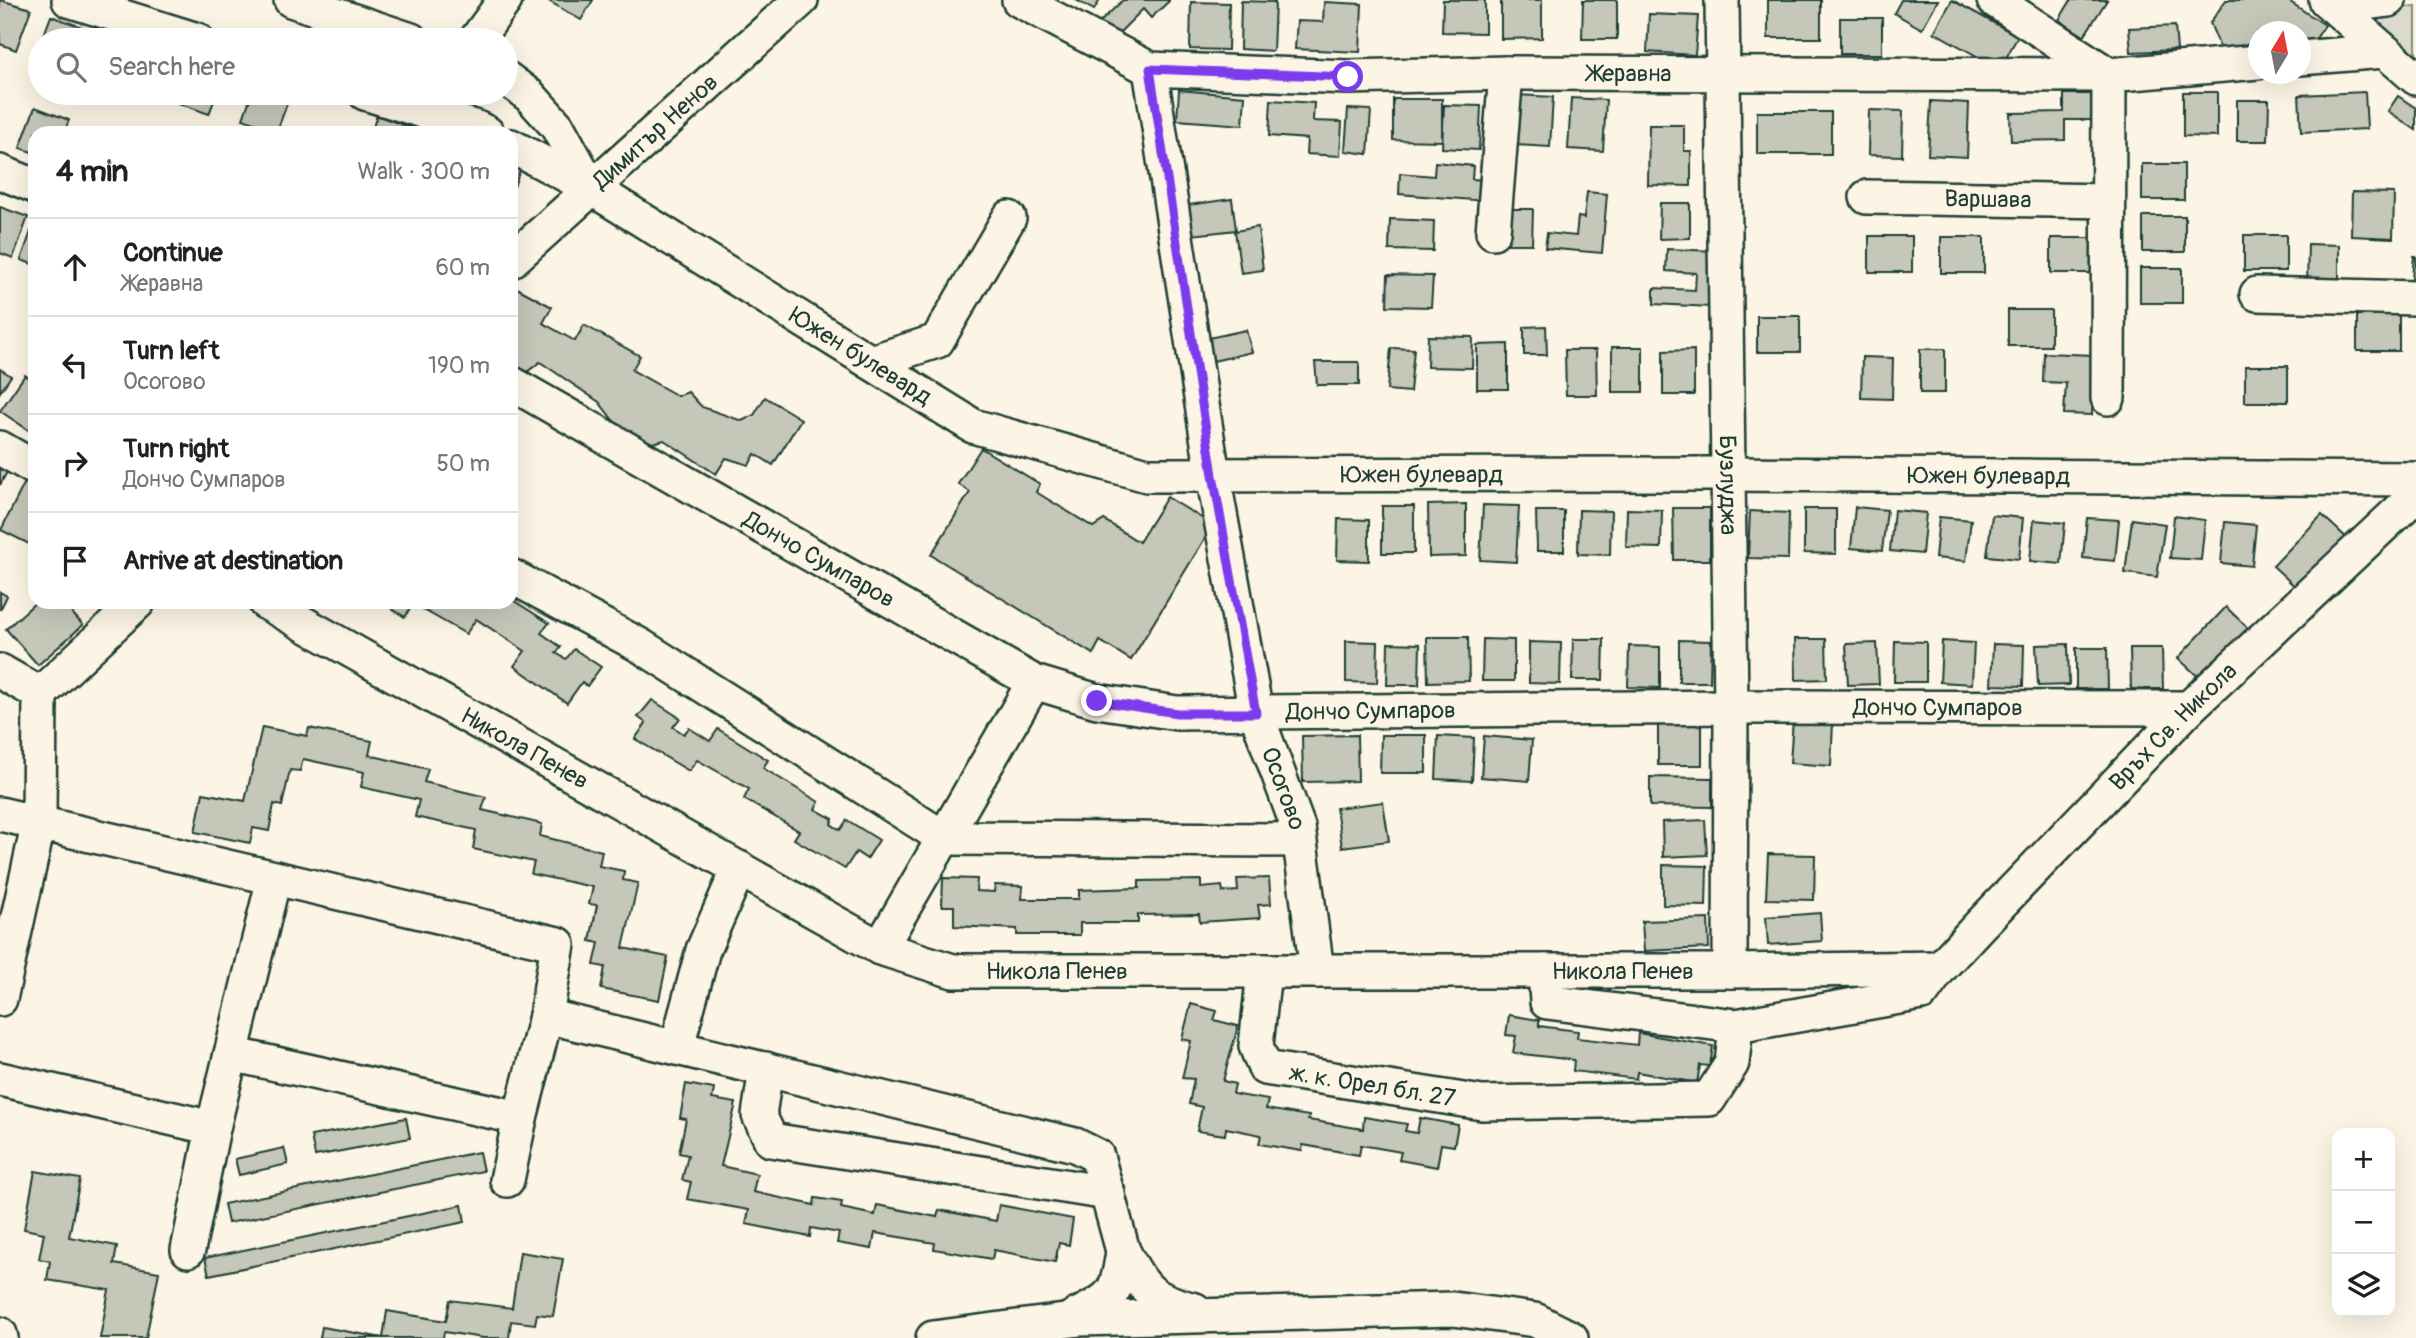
<!DOCTYPE html>
<html lang="en">
<head>
<meta charset="utf-8">
<style>
	body { margin:0; font-family:Pangolin,sans-serif; background:#f2f2f2; color:#202124 }
	.controls { position:absolute; right:21px; bottom:21px; display:grid; overflow:hidden; border-radius:14px; box-shadow:0 7px 28px #0002 }
	.controls button { width:63px; height:63px; display:grid; place-items:center; padding:0; border:0; border-bottom:2px solid #e0e0e0; background:#fff; color:#202124; font:35px sans-serif }
	.compass { position:absolute; left:2248px; top:21px; width:63px; height:63px; border-radius:50%; background:#fff; box-shadow:0 7px 28px #0002; rotate:10deg }
	.stop { position:absolute; width:21px; height:21px; margin:-16px; border:5px solid #7c3aed; border-radius:50%; background:#fff }
	.stop.end { background:#7c3aed; border-color:#fff; box-shadow:0 2px 7px #0008 }
	.list { margin:0; padding:0; list-style:none }
	h2 { display:flex; justify-content:space-between; align-items:center; height:91px; margin:0; padding:0 28px; font-size:30px }
	h2 small { font-size:23px; font-weight:400; color:#757577 }
	.list li { display:grid; grid-template-columns:46px 1fr auto; gap:21px; align-items:center; box-sizing:border-box; height:98px; padding:0 28px; border-top:2px solid #e0e0e0 }
	.list b { display:block; font-size:26px; white-space:nowrap }
	.list p { margin:0; font-size:23px; white-space:nowrap; color:#757577 }
	.list em { font-size:23px; font-style:normal; color:#757577 }
	.icon { flex:none; width:38px; height:38px; fill:none; stroke:currentColor; stroke-width:2; stroke-linecap:round; stroke-linejoin:round }
	.map { position:relative; flex:none; width:2416px; height:1338px; overflow:hidden }
	.search { position:absolute; background:#fff; box-shadow:0 7px 28px #0002; left:28px; top:28px; width:490px; height:77px; display:flex; align-items:center; gap:18px; box-sizing:border-box; padding:0 24px; border-radius:38px; color:#757577; font-size:26px }
	.panel { position:absolute; background:#fff; box-shadow:0 7px 28px #0002; left:28px; top:126px; width:490px; height:483px; border-radius:21px }
	.map>svg:first-child { display:block }
	.green { fill:#dcdacc; stroke:#7e8c80; stroke-width:2 }
	.building { fill:#c5c7b9; stroke:#1f3d34; stroke-width:2 }
	.lines { fill:none; stroke-linecap:round; stroke-linejoin:round }
	.minor-casing { stroke:#1f3d34; stroke-width:38 }
	.minor { stroke:#fcf5e5; stroke-width:33 }
	.route { stroke:#7c3aed; stroke-width:9 }
	.labels { text-anchor:middle; dominant-baseline:central; stroke-width:5; stroke-linejoin:round; paint-order:stroke }
	.street-label { font-size:24px; fill:#1f3d34; stroke:#fcf5e5 }
</style>
</head>
<body>
<div class="map">
<svg width="2416" height="1338" viewBox="0 0 2416 1338">
	<rect width="100%" height="100%" fill="#fcf5e5"/>
	<filter id="ink" filterUnits="userSpaceOnUse"><feTurbulence type="fractalNoise" baseFrequency=".0143" numOctaves="2"/><feDisplacementMap in="SourceGraphic" scale="14" xChannelSelector="R" yChannelSelector="G"/><feConvolveMatrix kernelMatrix="1 2 1 2 8 2 1 2 1" color-interpolation-filters="sRGB"/></filter>
	<g filter="url(#ink)">
		<!-- green -->
		<polygon class="green" points="2416,6 2416,66 2355,14"/>
		<!-- building -->
		<g class="building">
			<polygon points="0,0 31,9 16,50 0,44"/>
			<polygon points="547,0 593,0 581,20"/>
			<polygon points="1076,0 1100,0 1094,10"/>
			<polygon points="1123,0 1169,0 1169,1 1151,18 1143,9 1113,39 1098,24"/>
			<polygon points="1443,0 1485,0 1485,33 1442,32"/>
			<polygon points="1501,0 1542,0 1542,38 1501,39"/>
			<polygon points="1583,0 1617,0 1617,39 1582,39"/>
			<rect x="1768" y="0" width="53" height="38"/>
			<polygon points="1901,0 1938,0 1922,29 1894,13"/>
			<polygon points="1952,0 2018,36 2000,69 1934,32"/>
			<polygon points="2071,0 2107,0 2084,36 2059,20"/>
			<polygon points="2226,0 2287,0 2325,25 2311,46 2300,47 2300,32 2258,32 2258,51 2223,55 2210,23"/>
			<polygon points="1241,1 1275,2 1273,51 1240,49"/>
			<polygon points="1191,2 1229,3 1228,50 1190,49"/>
			<polygon points="1324,2 1362,4 1360,52 1295,49 1297,21 1323,22"/>
			<polygon points="1649,14 1698,16 1695,55 1647,52"/>
			<polygon points="51,16 85,28 80,40 42,40"/>
			<rect x="1840" y="18" width="42" height="36"/>
			<polygon points="2175,26 2177,50 2131,52 2129,28"/>
			<polygon points="98,27 131,40 93,40"/>
			<polygon points="1179,90 1245,96 1243,125 1177,120"/>
			<polygon points="2183,92 2217,92 2217,137 2183,136"/>
			<polygon points="2365,92 2367,129 2301,132 2299,95"/>
			<polygon points="178,93 217,93 209,114 175,102"/>
			<polygon points="252,93 291,93 277,131 243,119"/>
			<polygon points="2064,94 2092,94 2092,120 2065,120 2065,140 2011,141 2010,113 2064,112"/>
			<polygon points="1517,95 1553,97 1550,147 1514,145"/>
			<polygon points="2398,96 2416,108 2416,130 2388,111"/>
			<polygon points="1571,98 1606,100 1603,151 1568,149"/>
			<polygon points="1393,99 1442,99 1442,141 1393,140"/>
			<polygon points="1271,100 1314,103 1313,121 1342,122 1340,156 1306,154 1307,139 1269,136"/>
			<polygon points="2237,100 2269,100 2268,141 2237,141"/>
			<polygon points="1931,101 1969,103 1967,157 1928,155"/>
			<polygon points="1444,105 1481,106 1479,150 1442,148"/>
			<polygon points="35,107 69,120 64,133 35,133 35,153 20,148"/>
			<polygon points="1348,109 1371,110 1368,154 1345,151"/>
			<polygon points="1869,110 1903,111 1902,156 1868,155"/>
			<rect x="1757" y="112" width="74" height="42"/>
			<polygon points="377,115 411,128 409,133 371,133"/>
			<polygon points="1649,125 1684,125 1684,151 1691,151 1691,186 1648,185"/>
			<polygon points="1435,162 1473,166 1472,179 1486,180 1485,201 1399,194 1400,173 1434,176"/>
			<rect x="2142" y="164" width="42" height="36"/>
			<polygon points="511,166 520,170 511,195"/>
			<polygon points="1587,192 1607,194 1602,253 1545,248 1547,233 1576,236 1578,217 1584,218"/>
			<polygon points="2352,192 2394,193 2393,238 2351,236"/>
			<polygon points="1232,199 1236,230 1192,235 1188,205"/>
			<polygon points="1660,203 1690,203 1690,238 1659,239"/>
			<polygon points="0,207 28,217 13,258 0,253"/>
			<polygon points="1502,209 1533,209 1532,244 1502,244"/>
			<rect x="2143" y="216" width="42" height="36"/>
			<polygon points="1390,219 1434,221 1433,251 1389,250"/>
			<polygon points="35,220 35,265 21,260"/>
			<polygon points="1258,227 1263,270 1241,273 1235,231"/>
			<rect x="2244" y="235" width="42" height="36"/>
			<rect x="1869" y="236" width="43" height="36"/>
			<rect x="1941" y="237" width="43" height="36"/>
			<rect x="2051" y="238" width="43" height="35"/>
			<polygon points="2308,244 2339,245 2339,286 2307,286"/>
			<polygon points="1667,249 1714,251 1711,307 1654,304 1654,288 1695,290 1696,273 1666,271"/>
			<polygon points="2414,256 2416,256 2416,290 2411,289"/>
			<rect x="2140" y="268" width="42" height="35"/>
			<polygon points="1388,275 1433,276 1431,307 1387,306"/>
			<polygon points="517,288 552,307 543,323 575,341 584,325 640,356 632,370 678,396 688,392 702,407 742,421 754,415 765,397 801,419 773,465 755,454 749,465 726,458 716,474 664,440 648,444 616,424 599,402 540,362 527,372 511,365 511,298"/>
			<rect x="2008" y="310" width="43" height="36"/>
			<rect x="2357" y="315" width="42" height="36"/>
			<rect x="1757" y="316" width="43" height="36"/>
			<polygon points="1546,326 1547,355 1524,355 1524,327"/>
			<polygon points="1246,330 1252,352 1209,362 1204,339"/>
			<polygon points="1428,336 1473,337 1472,368 1427,367"/>
			<polygon points="1508,344 1508,389 1477,389 1477,345"/>
			<rect x="1612" y="347" width="31" height="45"/>
			<polygon points="1391,348 1414,349 1410,392 1387,390"/>
			<rect x="1920" y="349" width="25" height="44"/>
			<polygon points="1565,350 1596,350 1597,395 1566,395"/>
			<polygon points="1694,350 1694,395 1663,395 1663,351"/>
			<polygon points="2044,353 2094,355 2092,415 2064,414 2066,383 2043,382"/>
			<polygon points="1862,357 1893,358 1892,399 1861,398"/>
			<polygon points="1315,362 1359,362 1359,385 1317,385"/>
			<rect x="2245" y="366" width="43" height="36"/>
			<polygon points="0,369 11,376 0,392"/>
			<polygon points="25,375 35,382 35,423 30,431 0,411"/>
			<polygon points="981,448 1040,484 1036,492 1093,527 1104,520 1139,542 1167,497 1213,525 1131,660 1100,641 1093,654 931,555 970,492 958,484"/>
			<polygon points="0,468 7,472 0,485"/>
			<polygon points="25,482 35,487 35,547 1,530"/>
			<polygon points="1466,504 1466,556 1429,557 1428,505"/>
			<polygon points="1483,505 1519,506 1516,562 1480,560"/>
			<rect x="1382" y="506" width="32" height="47"/>
			<polygon points="1855,507 1887,510 1882,551 1851,548"/>
			<polygon points="1673,508 1710,508 1710,560 1674,560"/>
			<polygon points="1627,509 1662,510 1661,548 1626,547"/>
			<polygon points="1804,509 1836,509 1836,554 1804,553"/>
			<polygon points="1579,510 1611,511 1610,555 1578,554"/>
			<polygon points="1894,510 1926,513 1922,554 1890,551"/>
			<polygon points="1536,511 1564,511 1564,551 1537,551"/>
			<polygon points="1750,511 1789,513 1788,559 1748,558"/>
			<polygon points="1992,515 2023,518 2019,559 1987,556"/>
			<polygon points="2322,515 2349,540 2300,591 2273,566"/>
			<polygon points="2174,516 2205,520 2201,560 2170,558"/>
			<polygon points="1939,517 1971,520 1966,561 1935,558"/>
			<polygon points="2087,518 2119,520 2115,561 2083,558"/>
			<polygon points="1338,519 1369,520 1369,561 1337,560"/>
			<polygon points="2132,519 2165,524 2157,577 2125,573"/>
			<polygon points="2034,520 2065,523 2061,564 2030,561"/>
			<polygon points="2225,522 2256,525 2252,566 2221,563"/>
			<polygon points="0,592 7,596 0,610"/>
			<polygon points="511,599 549,623 541,633 561,647 556,653 566,659 574,649 601,667 587,686 582,682 567,703 514,666 525,651 476,619 466,634 413,604 405,617 381,602 511,602"/>
			<polygon points="36,602 62,602 83,625 38,665 6,629"/>
			<polygon points="2226,607 2253,633 2205,683 2178,658"/>
			<polygon points="1427,637 1468,637 1469,681 1428,682"/>
			<polygon points="1483,639 1514,640 1514,681 1482,681"/>
			<polygon points="1573,639 1604,639 1603,680 1572,680"/>
			<polygon points="1795,639 1826,639 1827,679 1796,680"/>
			<polygon points="1679,640 1711,641 1710,682 1679,682"/>
			<polygon points="1346,641 1378,642 1377,683 1346,682"/>
			<polygon points="1895,641 1926,642 1926,682 1894,682"/>
			<polygon points="1942,641 1974,643 1972,684 1940,682"/>
			<polygon points="1529,642 1561,643 1560,684 1529,683"/>
			<polygon points="1388,643 1420,644 1419,685 1387,685"/>
			<polygon points="1877,643 1879,684 1848,685 1846,644"/>
			<polygon points="1993,644 2024,645 2023,686 1991,685"/>
			<polygon points="2068,644 2069,685 2038,686 2036,645"/>
			<polygon points="1629,646 1660,647 1660,688 1628,687"/>
			<polygon points="2076,648 2107,648 2108,689 2076,689"/>
			<polygon points="2130,648 2162,648 2163,689 2131,689"/>
			<polygon points="652,700 680,718 673,727 684,734 689,728 710,741 718,729 768,760 763,768 819,802 815,809 833,819 831,824 840,830 847,820 879,840 867,859 856,852 845,869 794,839 799,831 744,799 749,789 697,760 689,771 635,739 646,723 638,717"/>
			<polygon points="1793,719 1833,722 1831,766 1790,763"/>
			<rect x="1658" y="723" width="44" height="42"/>
			<polygon points="262,727 307,736 309,728 372,741 369,755 428,769 424,782 486,797 482,810 542,824 540,836 602,851 599,866 624,871 623,880 638,883 623,948 668,957 659,1000 601,989 605,967 594,965 599,943 590,941 597,905 589,904 593,887 531,874 534,862 473,849 476,830 415,817 419,800 361,787 364,772 303,759 300,771 290,770 282,806 274,804 269,831 253,828 250,843 195,832 203,793 245,801"/>
			<polygon points="1357,735 1358,781 1303,782 1302,736"/>
			<polygon points="1381,735 1426,735 1426,773 1380,773"/>
			<polygon points="1438,736 1474,738 1472,781 1436,779"/>
			<polygon points="1484,736 1532,740 1529,781 1481,777"/>
			<polygon points="1650,777 1712,778 1712,807 1650,806"/>
			<polygon points="1383,802 1389,841 1342,847 1336,808"/>
			<polygon points="1705,820 1707,855 1663,857 1662,822"/>
			<polygon points="1768,854 1815,855 1814,900 1766,899"/>
			<polygon points="1663,865 1707,866 1706,906 1663,905"/>
			<polygon points="943,878 977,879 976,891 994,892 995,885 1023,886 1022,899 1079,899 1079,890 1139,888 1139,881 1201,880 1201,888 1222,886 1223,892 1238,891 1237,879 1269,878 1271,904 1258,905 1260,918 1200,922 1199,914 1138,915 1138,923 1080,923 1080,935 1017,935 1017,929 954,926 954,906 942,906"/>
			<polygon points="1820,913 1822,941 1768,945 1766,917"/>
			<polygon points="1708,919 1709,948 1644,951 1642,921"/>
			<polygon points="1191,1004 1217,1011 1214,1020 1238,1026 1223,1081 1235,1084 1233,1094 1268,1100 1266,1109 1309,1116 1308,1120 1363,1129 1364,1117 1407,1124 1405,1131 1417,1133 1420,1118 1458,1125 1454,1146 1441,1144 1437,1167 1399,1160 1401,1152 1361,1145 1359,1155 1303,1145 1302,1151 1259,1144 1261,1135 1226,1128 1225,1135 1197,1131 1202,1107 1189,1104 1194,1079 1182,1078 1191,1041 1182,1039"/>
			<polygon points="1509,1015 1539,1020 1539,1026 1578,1031 1577,1038 1637,1045 1638,1033 1713,1046 1710,1066 1700,1065 1697,1083 1637,1072 1636,1079 1573,1071 1574,1060 1513,1053 1516,1036 1506,1035"/>
			<polygon points="686,1084 714,1089 712,1099 736,1103 721,1166 757,1174 753,1192 814,1205 815,1198 842,1202 841,1208 875,1215 877,1205 937,1217 939,1210 996,1221 999,1205 1073,1219 1069,1245 1059,1243 1055,1262 994,1250 992,1259 934,1249 935,1243 875,1233 872,1249 837,1243 839,1233 811,1228 810,1237 746,1224 749,1210 687,1199 691,1182 682,1180 688,1155 679,1153 686,1119 680,1118"/>
			<polygon points="406,1118 410,1138 315,1156 311,1136"/>
			<polygon points="284,1148 288,1164 239,1175 235,1159"/>
			<polygon points="479,1152 483,1171 228,1223 224,1204"/>
			<polygon points="35,1171 80,1179 69,1237 117,1246 114,1264 159,1272 146,1338 100,1338 109,1290 47,1280 50,1261 39,1259 44,1233 24,1229"/>
			<polygon points="462,1205 465,1222 209,1275 205,1258"/>
			<polygon points="520,1252 563,1259 553,1316 537,1314 535,1324 511,1321 509,1338 483,1338 444,1332 443,1338 320,1338 322,1327 383,1338 387,1311 446,1321 450,1300 512,1308"/>
		</g>
		<g class="lines">
			<!-- minor casing -->
			<g class="minor-casing">
				<g id="minor">
					<polyline points="69,0 197,40"/>
					<polyline points="291,0 411,40"/>
					<path id="s1" d="M1019,0L1150,69L1348,77L1506,73L2109,75L2258,62"/>
					<path id="s2" d="M1722,0L1731,707L1730,971"/>
					<polyline points="1994,0 2109,75 2108,398"/>
					<polyline points="2326,0 2416,78"/>
					<polyline points="2335,7 2389,0"/>
					<polyline points="476,40 505,0"/>
					<polyline points="2300,58 2384,51"/>
					<path id="s3" d="M1150,69L1213,475L1256,713L1298,827L1317,971"/>
					<polyline points="506,78 530,96 557,126 591,188"/>
					<polyline points="365,93 477,128 487,133"/>
					<path id="s4" d="M511,146L591,188L973,426L1147,475L1727,474L2416,479"/>
					<polyline points="0,172 35,186"/>
					<path id="s5" d="M1867,197L2108,201"/>
					<polyline points="1493,232 1506,73"/>
					<path id="s6" d="M511,261L801,0"/>
					<polyline points="2257,294 2416,298"/>
					<polyline points="871,362 937,341 1009,218"/>
					<path id="s7" d="M511,383L1034,682L1097,701L1177,713L1731,707L2189,708"/>
					<polyline points="0,448 35,468"/>
					<polyline points="511,576 641,646 944,838 1299,840"/>
					<path id="s8" d="M265,602L880,948L953,971H1730L1940,968"/>
					<polyline points="0,671 40,694"/>
					<polyline points="40,694 138,602"/>
					<polyline points="0,814 558,944 546,1016"/>
					<polyline points="880,948 1034,682"/>
					<path id="s9" d="M1264,971L1256,1046L1265,1068L1482,1103L1709,1099L1732,1063L1736,1026"/>
					<path id="s10" d="M1545,971L1547,1002L1736,1026L1922,993L1940,968L1978,927L2189,708L2416,495"/>
					<polyline points="0,999 39,822 40,694"/>
					<polyline points="677,1046 703,950 739,868"/>
					<polyline points="231,1054 520,1118 546,1016 1075,1145 1097,1156 1123,1251"/>
					<polyline points="766,1069 759,1115 771,1140 1108,1193"/>
					<polyline points="0,1079 213,1128"/>
					<polyline points="507,1180 520,1118"/>
					<polyline points="188,1250 213,1128 274,878"/>
					<path d="M1072,1318C1113,1297 1117,1297 1123,1251C1144,1291 1151,1299 1195,1310"/>
					<polyline points="0,1334 1,1338"/>
					<polyline points="933,1338 1080,1319 1453,1309 1535,1320 1571,1338"/>
				</g>
			</g>
			<!-- minor -->
			<use href="#minor" class="minor"/>
		</g>
	</g>
	<g class="lines" filter="url(#ink)">
		<!-- route -->
		<polyline class="route" points="1097,701 1177,713 1256,713 1213,475 1150,69 1348,77"/>
	</g>
	<g class="labels">
		<!-- street labels -->
		<g class="street-label">
			<text stroke="none"><textPath href="#s1" startOffset="628">Жеравна</textPath></text>
			<text stroke="none"><textPath href="#s6" startOffset="194">Димитър Ненов</textPath></text>
			<text stroke="none"><textPath href="#s5" startOffset="121">Варшава</textPath></text>
			<text stroke="none"><textPath href="#s4" startOffset="408">Южен булевард</textPath></text>
			<text stroke="none"><textPath href="#s4" startOffset="996">Южен булевард</textPath></text>
			<text stroke="none"><textPath href="#s4" startOffset="1563">Южен булевард</textPath></text>
			<text stroke="none"><textPath href="#s2" startOffset="485">Бузлуджа</textPath></text>
			<text stroke="none"><textPath href="#s7" startOffset="355">Дончо Сумпаров</textPath></text>
			<text stroke="none"><textPath href="#s7" startOffset="1510">Дончо Сумпаров</textPath></text>
			<text stroke="none"><textPath href="#s7" startOffset="943">Дончо Сумпаров</textPath></text>
			<text stroke="none"><textPath href="#s10" startOffset="777">Връх Св. Никола</textPath></text>
			<text stroke="none"><textPath href="#s8" startOffset="298">Никола Пенев</textPath></text>
			<text stroke="none"><textPath href="#s3" startOffset="733">Осогово</textPath></text>
			<text stroke="none"><textPath href="#s8" startOffset="886">Никола Пенев</textPath></text>
			<text stroke="none"><textPath href="#s8" startOffset="1452">Никола Пенев</textPath></text>
			<text stroke="none"><textPath href="#s9" startOffset="208">ж. к. Орел бл. 27</textPath></text>
		</g>
	</g>
</svg>
<div class="controls">
<button>+</button>
<button>−</button>
<button><svg class="icon" aria-label="layers" viewBox="0 0 24 24"><path d="M12 4l9 5-9 5-9-5zM3 14l9 5 9-5"/></svg></button>
</div>
<svg class="compass" viewBox="-18 -18 36 36"><path d="M0-13l5 13h-10z" fill="#e53935"/><path d="M0 13l5-13h-10z" fill="#757577"/></svg>
<div class="stop" style="left:1348px;top:77px"></div>
<div class="stop end" style="left:1097px;top:701px"></div>
<div class="search"><svg class="icon" aria-label="search" viewBox="0 0 24 24"><circle cx="10" cy="10" r="6"/><path d="M15 15l6 6"/></svg>Search here</div>
<section class="panel">
<h2>4 min<small>Walk · 300 m</small></h2>
<ul class="list">
<li><svg class="icon" aria-label="ahead" viewBox="0 0 24 24"><path d="M12 20V5M6 11l6-6 6 6"/></svg><div><b>Continue</b><p>Жеравна</p></div><em>60 m</em></li>
<li><svg class="icon" aria-label="left" viewBox="0 0 24 24"><path d="M17 20v-9H6M10 6l-5 5 5 5"/></svg><div><b>Turn left</b><p>Осогово</p></div><em>190 m</em></li>
<li><svg class="icon" aria-label="right" viewBox="0 0 24 24"><path d="M7 20v-9h11M14 6l5 5-5 5"/></svg><div><b>Turn right</b><p>Дончо Сумпаров</p></div><em>50 m</em></li>
<li><svg class="icon" aria-label="arrive" viewBox="0 0 24 24"><path d="M6 21V4h12l-3 4 3 4H6"/></svg><div><b>Arrive at destination</b></div></li>
</ul>
</section>
</div>
</body>
</html>
